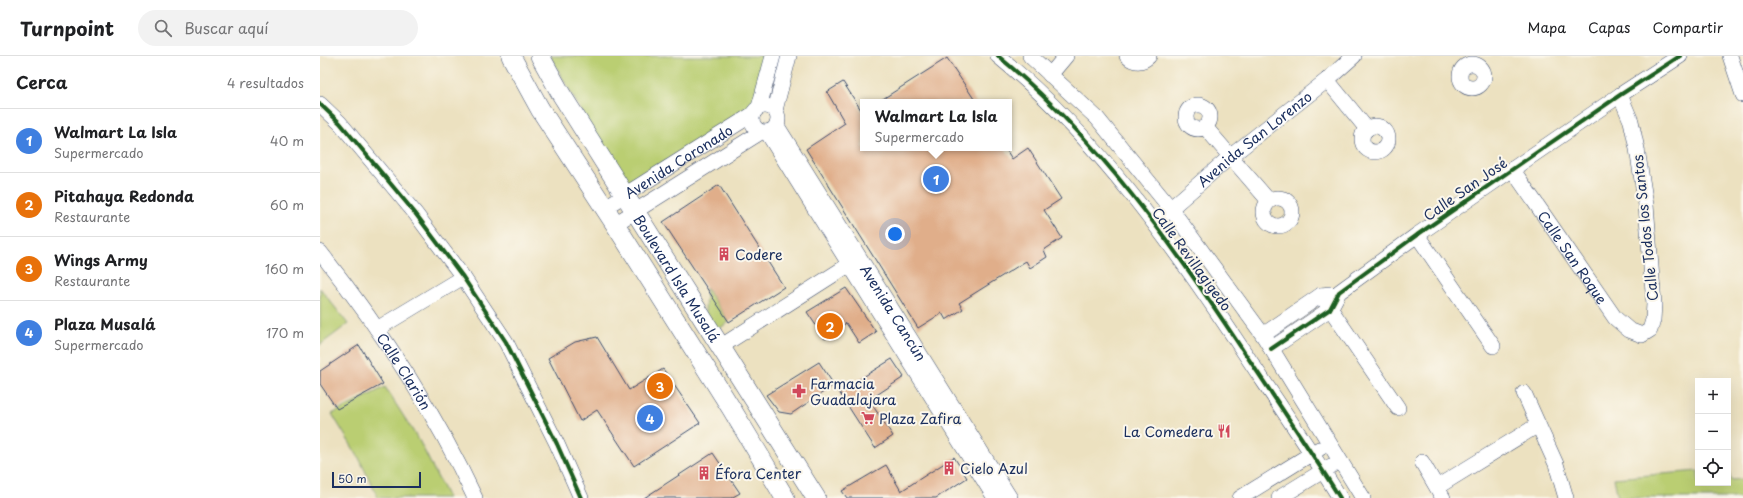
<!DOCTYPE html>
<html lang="es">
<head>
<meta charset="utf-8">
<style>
	body { margin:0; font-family:"Playpen Sans",sans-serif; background:#f2f2f2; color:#202124 }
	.controls { position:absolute; right:12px; bottom:12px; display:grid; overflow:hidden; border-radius:0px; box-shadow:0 4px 16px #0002 }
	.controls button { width:36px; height:36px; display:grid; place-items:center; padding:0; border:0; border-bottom:1px solid #e0e0e0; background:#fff; color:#202124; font:20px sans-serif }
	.scale { position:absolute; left:12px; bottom:10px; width:89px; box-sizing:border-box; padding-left:4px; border:2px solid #1b2f5e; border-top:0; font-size:11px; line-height:14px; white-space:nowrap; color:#1b2f5e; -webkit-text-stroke:3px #fbf7ec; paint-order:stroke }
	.you { position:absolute; left:575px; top:178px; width:14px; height:14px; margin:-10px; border:3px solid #fff; border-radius:50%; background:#1a73e8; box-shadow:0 0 0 6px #1a73e833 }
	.badge { display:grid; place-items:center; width:26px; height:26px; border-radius:50%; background:#db2777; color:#fff; font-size:13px; font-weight:700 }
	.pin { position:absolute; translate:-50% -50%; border:2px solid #fff; box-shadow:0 1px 4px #0006 }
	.popup { position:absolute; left:540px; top:43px; width:152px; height:52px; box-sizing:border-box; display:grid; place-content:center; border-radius:0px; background:#fff; filter:drop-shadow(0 1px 3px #0005); font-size:13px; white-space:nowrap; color:#757577 }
	.popup b { font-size:15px; color:#202124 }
	.popup::after { content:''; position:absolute; left:50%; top:100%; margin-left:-8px; border:8px solid transparent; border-top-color:#fff }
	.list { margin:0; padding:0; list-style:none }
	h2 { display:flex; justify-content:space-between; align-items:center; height:52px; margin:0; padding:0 16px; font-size:17px }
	h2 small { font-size:13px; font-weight:400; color:#757577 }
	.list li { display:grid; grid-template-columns:26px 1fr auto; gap:12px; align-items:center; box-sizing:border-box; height:64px; padding:0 16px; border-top:1px solid #e0e0e0 }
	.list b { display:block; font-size:15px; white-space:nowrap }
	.list p { margin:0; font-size:13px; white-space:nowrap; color:#757577 }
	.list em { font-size:13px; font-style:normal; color:#757577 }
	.icon { flex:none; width:22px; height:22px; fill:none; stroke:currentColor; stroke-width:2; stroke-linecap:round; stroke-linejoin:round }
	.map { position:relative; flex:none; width:1423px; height:442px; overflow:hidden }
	header { display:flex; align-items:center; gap:24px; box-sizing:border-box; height:56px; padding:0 20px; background:#fff; border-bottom:1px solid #e0e0e0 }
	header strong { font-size:19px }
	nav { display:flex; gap:22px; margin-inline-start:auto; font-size:14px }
	.search { width:280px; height:36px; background:#f2f2f2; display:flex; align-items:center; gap:10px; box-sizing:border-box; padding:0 14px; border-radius:22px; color:#757577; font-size:15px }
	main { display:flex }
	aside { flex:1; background:#fff }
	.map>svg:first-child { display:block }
	.green { fill:#bace72; stroke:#6a7e68 }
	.building { fill:#e0ae8a }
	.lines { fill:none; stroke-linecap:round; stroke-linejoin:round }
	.minor-casing { stroke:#3a4a6d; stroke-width:16 }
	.major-casing { stroke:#3a4a6d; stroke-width:20 }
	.minor { stroke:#fff; stroke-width:15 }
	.major { stroke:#fff; stroke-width:19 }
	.cycleway-casing { stroke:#fbf7ec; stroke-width:6 }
	.cycleway { stroke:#1b5e20; stroke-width:4 }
	.labels { text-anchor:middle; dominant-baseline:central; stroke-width:4; stroke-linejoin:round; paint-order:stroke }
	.street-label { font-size:14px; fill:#1b2f5e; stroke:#fbf7ec }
	.poi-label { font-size:14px; fill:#1b2f5e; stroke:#fbf7ec; text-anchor:start }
</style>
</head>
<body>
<header>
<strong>Turnpoint</strong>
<div class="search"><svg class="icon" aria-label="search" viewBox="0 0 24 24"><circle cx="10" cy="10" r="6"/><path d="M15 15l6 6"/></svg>Buscar aquí</div>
<nav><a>Mapa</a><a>Capas</a><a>Compartir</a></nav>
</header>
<main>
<aside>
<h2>Cerca<small>4 resultados</small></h2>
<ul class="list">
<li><span class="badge" style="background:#3f7fe0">1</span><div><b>Walmart La Isla</b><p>Supermercado</p></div><em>40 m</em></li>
<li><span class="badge" style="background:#e8710a">2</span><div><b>Pitahaya Redonda</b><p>Restaurante</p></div><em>60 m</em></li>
<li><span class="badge" style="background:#e8710a">3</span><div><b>Wings Army</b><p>Restaurante</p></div><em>160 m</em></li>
<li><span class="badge" style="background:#3f7fe0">4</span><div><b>Plaza Musalá</b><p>Supermercado</p></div><em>170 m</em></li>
</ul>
</aside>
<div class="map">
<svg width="1423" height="442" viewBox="0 0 1423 442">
	<rect width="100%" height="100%" fill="#fbf7ec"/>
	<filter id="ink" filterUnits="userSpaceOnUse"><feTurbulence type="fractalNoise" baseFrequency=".025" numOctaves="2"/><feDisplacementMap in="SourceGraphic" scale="8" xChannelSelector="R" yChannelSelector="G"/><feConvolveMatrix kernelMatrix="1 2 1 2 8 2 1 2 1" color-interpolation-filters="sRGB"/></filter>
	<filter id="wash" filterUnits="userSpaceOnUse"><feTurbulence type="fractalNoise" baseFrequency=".012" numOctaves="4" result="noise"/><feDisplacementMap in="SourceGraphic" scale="16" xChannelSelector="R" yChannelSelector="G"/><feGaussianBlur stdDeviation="0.9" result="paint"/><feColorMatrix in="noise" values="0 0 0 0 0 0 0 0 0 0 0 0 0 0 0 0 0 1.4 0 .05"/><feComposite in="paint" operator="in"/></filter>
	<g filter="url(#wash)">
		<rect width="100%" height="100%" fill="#ece1c0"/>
		<!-- green -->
		<g class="green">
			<polygon points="230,0 445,0 434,47 429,53 305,131"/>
			<polygon points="0,232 28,268 0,289"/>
			<polygon points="386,232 409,266 394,276 385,258"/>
			<polygon points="65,331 100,386 128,442 58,442 39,402 12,358"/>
			<polygon points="1408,412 1411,424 1423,423 1423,442 1298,442 1294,422 1378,415 1378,427 1408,427"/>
		</g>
		<g id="blocks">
			<!-- building -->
			<g class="building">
				<polygon points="627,2 656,46 558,46"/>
				<polygon points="523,26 543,57 543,92 685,92 692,103 708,92 741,143 724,154 742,182 724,194 727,201 710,212 706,205 639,247 643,253 626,264 622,257 598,272 486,93 525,67 507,36"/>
				<polygon points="399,129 464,231 409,266 343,166"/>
				<polygon points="526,232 556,276 539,287 526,267 505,283 487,256"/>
				<polygon points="277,281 309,334 343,313 380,367 314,410 277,354 260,365 228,302 255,286"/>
				<polygon points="39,289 63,328 17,353 0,328 0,315"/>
				<polygon points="572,303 584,321 549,344 573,380 555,392 519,336"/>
				<polygon points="499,306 514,329 471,358 459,356 446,339"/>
				<polygon points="393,397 420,437 411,442 324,442"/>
				<polygon points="634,401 647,422 616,442 527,442 522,435 566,409 581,435"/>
			</g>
		</g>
	</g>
	<g filter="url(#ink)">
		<use href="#blocks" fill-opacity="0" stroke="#3a4a6d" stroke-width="1"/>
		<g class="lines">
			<!-- minor casing -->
			<g class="minor-casing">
				<g id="minor">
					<path d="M678,0C777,81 854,190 924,296C956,344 989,392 1020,442"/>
					<polyline points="710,0 777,62 851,153 943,279 1043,442"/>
					<path d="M807,0C814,7 822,7 829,0"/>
					<polyline points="1410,0 1423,39"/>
					<circle cx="1152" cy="20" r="12"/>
					<polyline points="730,19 746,0"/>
					<polyline points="1007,24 1047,73"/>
					<polyline points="0,48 20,67 95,157 143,221 186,286 237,388 261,442"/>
					<circle cx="878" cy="61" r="12"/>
					<circle cx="445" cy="63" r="13"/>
					<polyline points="439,51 453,0"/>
					<polyline points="455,54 469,0"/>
					<circle cx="1055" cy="83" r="13"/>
					<path id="s1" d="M457,70L690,442"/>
					<polyline points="885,71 949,145"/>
					<polyline points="447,76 675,442"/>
					<path id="s2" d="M1192,113L1295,262L1309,274L1322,279L1330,274L1333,264L1334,248L1326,149L1317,93L1311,65L1300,39"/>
					<circle cx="958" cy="156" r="14"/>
					<path id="s3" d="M284,152L433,58"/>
					<path id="s4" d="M843,159L911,100L1007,24L1034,0"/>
					<polyline points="295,168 441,76"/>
					<polyline points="1097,179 1173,290"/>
					<path id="s5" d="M0,196C60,272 114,354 155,442"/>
					<polyline points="1001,239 1078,352"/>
					<polyline points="57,273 143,221"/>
					<polyline points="943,279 1001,239 1011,238"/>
					<polyline points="400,291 538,203"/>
					<polyline points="951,293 1010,253 1019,236 1097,179 1300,39 1360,0"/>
					<polyline points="1204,337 1236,408 1246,442"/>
					<polyline points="1102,406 1123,442"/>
					<polyline points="1117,431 1218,369"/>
					<polyline points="920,442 999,393"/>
					<polyline points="959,442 1011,410"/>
				</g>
			</g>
			<!-- major casing -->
			<g class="major-casing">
				<g id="major">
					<polyline points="191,0 220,53 295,168 411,352 465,442"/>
					<path id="s6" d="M220,0L241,38L496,442"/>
				</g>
			</g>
			<!-- minor -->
			<use href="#minor" class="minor"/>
			<!-- major -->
			<use href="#major" class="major"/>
			<!-- cycleway casing -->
			<g class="cycleway-casing">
				<g id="cycleway">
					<path d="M678,0C777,81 854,190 924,296C956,344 989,392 1020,442"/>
					<polyline points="0,48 20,67 95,157 143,221 186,286 237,388 261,442"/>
					<polyline points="951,293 1010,253 1019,236 1097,179 1300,39 1360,0"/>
				</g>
			</g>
			<!-- cycleway -->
			<use href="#cycleway" class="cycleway"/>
		</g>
	</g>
	<!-- icons -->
	<defs>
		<g id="building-bare" transform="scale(1.08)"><path d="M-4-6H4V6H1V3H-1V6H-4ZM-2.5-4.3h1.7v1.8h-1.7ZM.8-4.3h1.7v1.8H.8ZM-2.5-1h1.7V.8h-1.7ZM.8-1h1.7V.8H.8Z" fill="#d1495b" stroke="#fbf7ec" stroke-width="2.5" paint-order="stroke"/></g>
		<g id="pharmacy-bare" transform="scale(1.08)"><path d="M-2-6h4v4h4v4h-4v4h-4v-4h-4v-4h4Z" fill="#d1495b" stroke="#fbf7ec" stroke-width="2.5" paint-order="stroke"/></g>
		<g id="supermarket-bare" transform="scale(1.08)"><path d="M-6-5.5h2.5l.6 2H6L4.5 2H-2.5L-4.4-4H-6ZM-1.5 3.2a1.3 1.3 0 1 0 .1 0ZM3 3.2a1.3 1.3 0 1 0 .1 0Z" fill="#d1495b" stroke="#fbf7ec" stroke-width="2.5" paint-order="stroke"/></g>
		<g id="restaurant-bare" transform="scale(1.08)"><path d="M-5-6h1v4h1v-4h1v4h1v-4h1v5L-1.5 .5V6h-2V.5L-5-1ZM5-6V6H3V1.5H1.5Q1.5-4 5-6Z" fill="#d1495b" stroke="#fbf7ec" stroke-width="2.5" paint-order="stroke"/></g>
	</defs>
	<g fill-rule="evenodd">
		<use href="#building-bare" x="404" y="198"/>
		<use href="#pharmacy-bare" x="479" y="335"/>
		<use href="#supermarket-bare" x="548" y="362"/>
		<use href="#restaurant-bare" x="904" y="375"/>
		<use href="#building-bare" x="629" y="412"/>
		<use href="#building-bare" x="384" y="417"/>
	</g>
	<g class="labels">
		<!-- street labels -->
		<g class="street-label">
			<text stroke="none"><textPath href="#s4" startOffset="119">Avenida San Lorenzo</textPath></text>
			<text stroke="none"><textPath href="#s3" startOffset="88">Avenida Coronado</textPath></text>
			<text transform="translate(1145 133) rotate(-35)">Calle San José</text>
			<text transform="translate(1325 172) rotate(-96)">Calle Todos los Santos</text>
			<text stroke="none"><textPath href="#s2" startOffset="107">Calle San Roque</textPath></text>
			<text transform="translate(872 203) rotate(54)">Calle Revillagigedo</text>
			<text stroke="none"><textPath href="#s6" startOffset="261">Boulevard Isla Musalá</textPath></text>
			<text stroke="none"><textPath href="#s1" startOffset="220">Avenida Cancún</textPath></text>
			<text stroke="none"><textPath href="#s5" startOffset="146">Calle Clarión</textPath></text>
		</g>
		<!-- poi labels -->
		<g class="poi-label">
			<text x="415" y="198">Codere</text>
			<text x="490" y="327">Farmacia<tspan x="490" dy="16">Guadalajara</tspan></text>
			<text x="559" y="362">Plaza Zafira</text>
			<text x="893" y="375" text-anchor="end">La Comedera</text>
			<text x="640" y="412">Cielo Azul</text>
			<text x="395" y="417">Éfora Center</text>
		</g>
	</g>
</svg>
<div class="controls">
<button>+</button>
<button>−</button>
<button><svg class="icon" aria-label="locate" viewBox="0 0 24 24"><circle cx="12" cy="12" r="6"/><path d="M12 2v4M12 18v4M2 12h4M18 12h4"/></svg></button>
</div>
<div class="scale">50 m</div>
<div class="you"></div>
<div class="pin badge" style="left:616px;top:123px;background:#3f7fe0">1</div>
<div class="popup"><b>Walmart La Isla</b>Supermercado</div>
<div class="pin badge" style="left:510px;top:270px;background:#e8710a">2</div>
<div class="pin badge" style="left:340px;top:330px;background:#e8710a">3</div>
<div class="pin badge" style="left:330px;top:362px;background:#3f7fe0">4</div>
</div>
</main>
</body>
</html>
